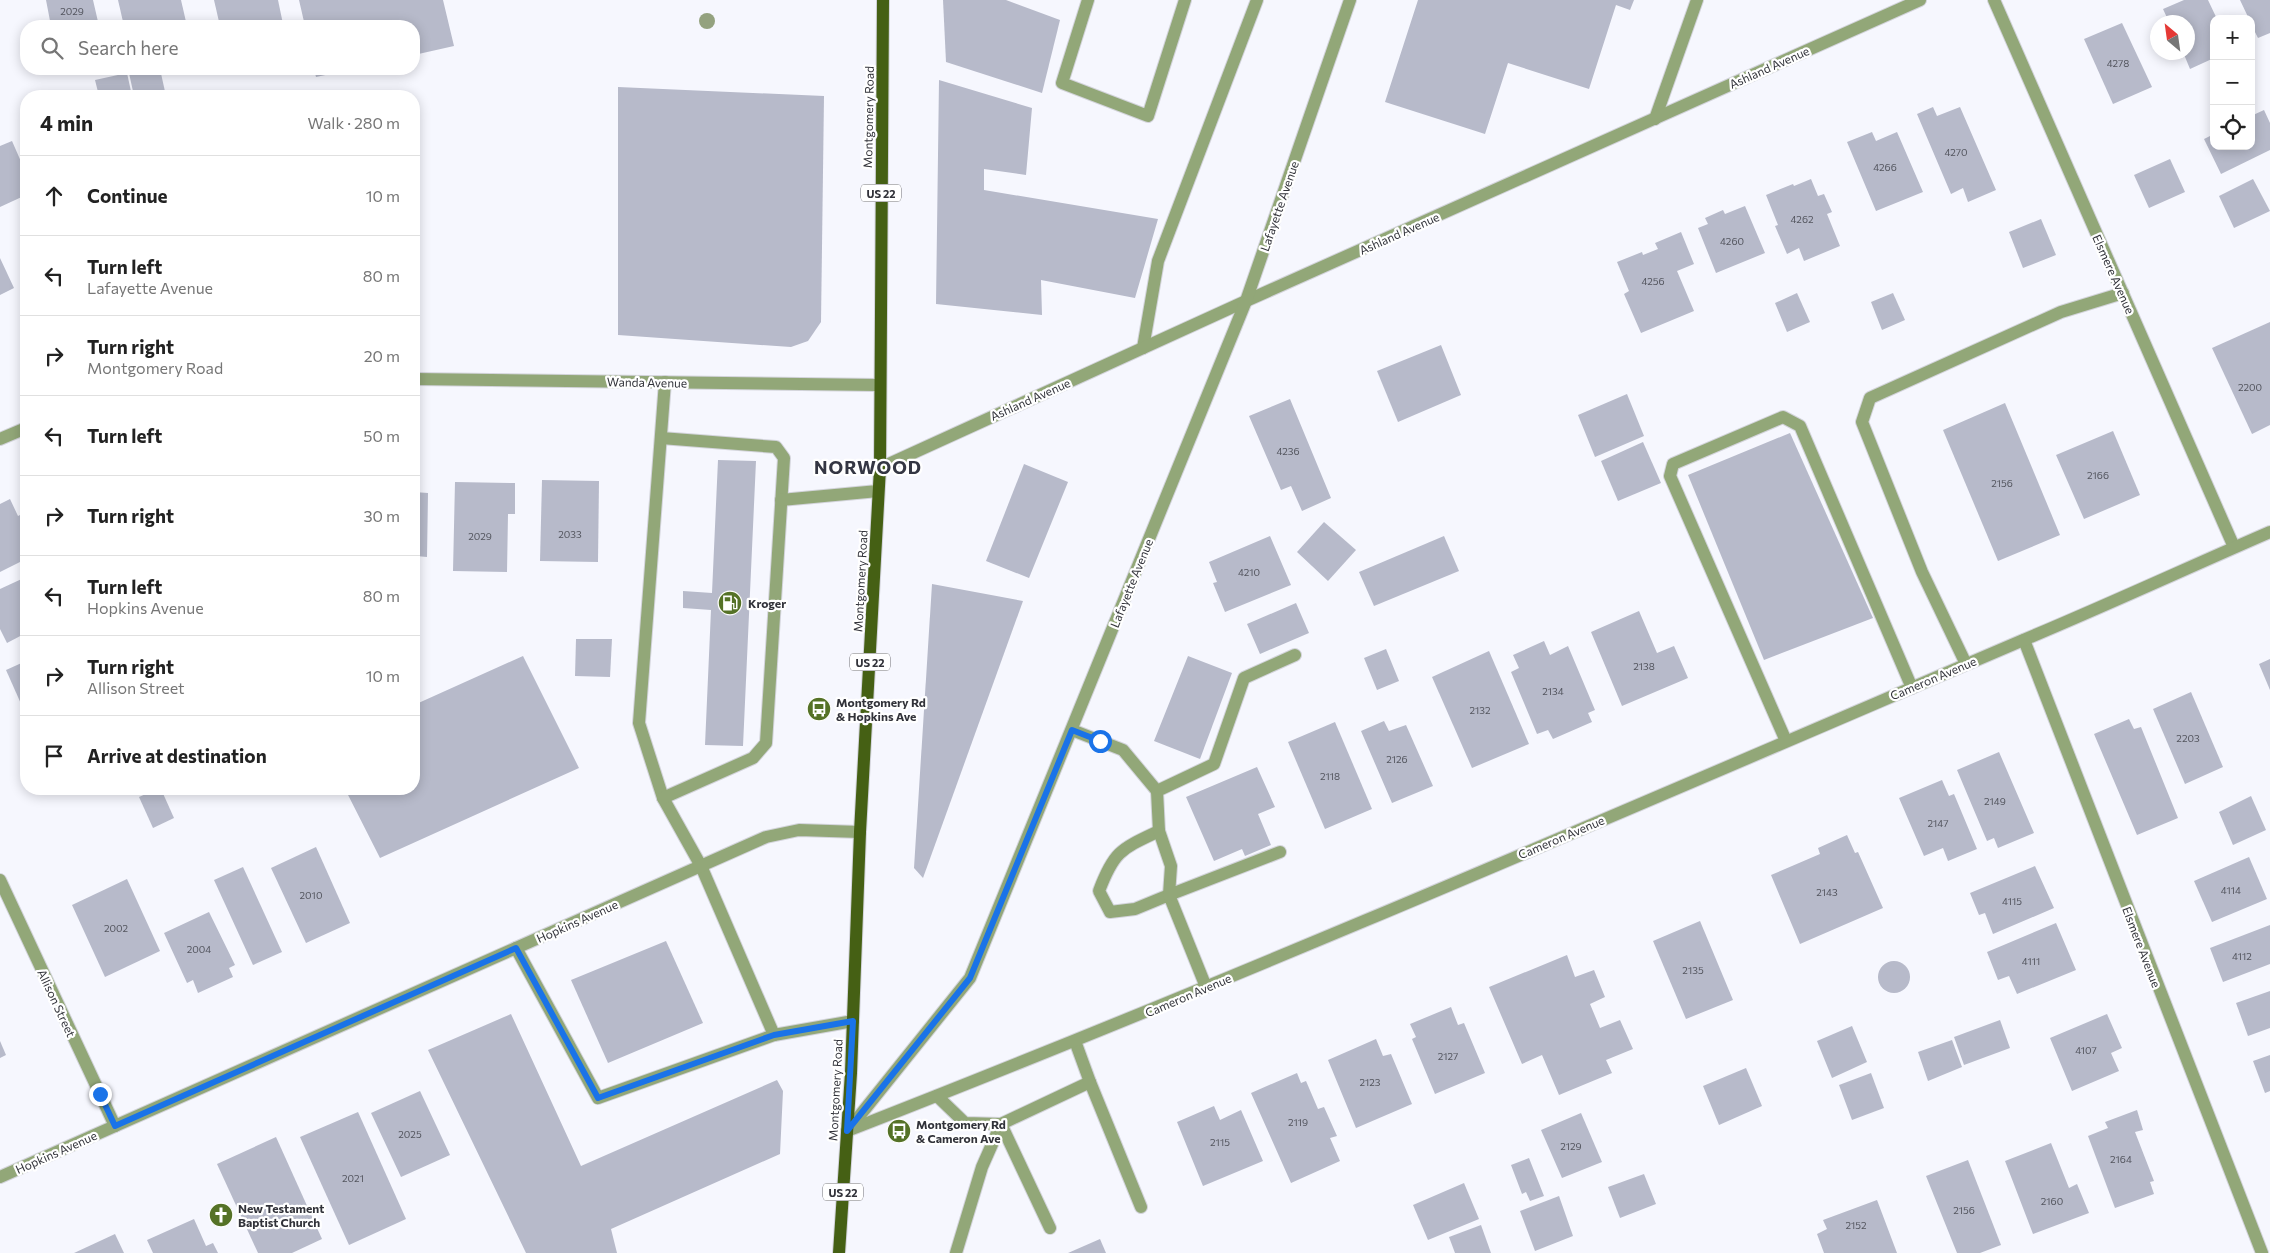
<!DOCTYPE html>
<html lang="en">
<head>
<meta charset="utf-8">
<style>
	body { margin:0; font-family:Commissioner,sans-serif; background:#f6f6f6; color:#222 }
	.controls { position:absolute; right:15px; top:15px; display:grid; overflow:hidden; border-radius:10px; box-shadow:0 2px 12px #0003 }
	.controls button { width:45px; height:45px; display:grid; place-items:center; padding:0; border:0; border-bottom:1px solid #e0e0e0; background:#fff; color:#222; font:25px sans-serif }
	.compass { position:absolute; left:2150px; top:15px; width:45px; height:45px; border-radius:50%; background:#fff; box-shadow:0 2px 12px #0003; rotate:331deg }
	.stop { position:absolute; width:15px; height:15px; margin:-11px; border:4px solid #1a73e8; border-radius:50%; background:#fff }
	.stop.end { background:#1a73e8; border-color:#fff; box-shadow:0 1px 5px #0008 }
	.list { margin:0; padding:0; list-style:none }
	h2 { display:flex; justify-content:space-between; align-items:center; height:65px; margin:0; padding:0 20px; font-size:21px }
	h2 small { font-size:16px; font-weight:400; color:#767676 }
	.list li { display:grid; grid-template-columns:32px 1fr auto; gap:15px; align-items:center; box-sizing:border-box; height:80px; padding:0 20px; border-top:1px solid #e0e0e0 }
	.list b { display:block; font-size:19px; white-space:nowrap }
	.list p { margin:0; font-size:16px; white-space:nowrap; color:#767676 }
	.list em { font-size:16px; font-style:normal; color:#767676 }
	.icon { flex:none; width:28px; height:28px; fill:none; stroke:currentColor; stroke-width:2; stroke-linecap:round; stroke-linejoin:round }
	.map { position:relative; flex:none; width:2270px; height:1253px; overflow:hidden }
	.search { position:absolute; background:#fff; box-shadow:0 2px 12px #0003; left:20px; top:20px; width:400px; height:55px; display:flex; align-items:center; gap:12px; box-sizing:border-box; padding:0 18px; border-radius:20px; color:#767676; font-size:19px }
	.panel { position:absolute; background:#fff; box-shadow:0 2px 12px #0003; left:20px; top:90px; width:400px; height:705px; border-radius:20px }
	.map>svg:first-child { display:block }
	.building { fill:#b7baca }
	.lines { fill:none; stroke-linecap:round; stroke-linejoin:round }
	.service-casing { stroke:#d3d4db; stroke-width:14 }
	.minor-casing { stroke:#d3d4db; stroke-width:14 }
	.tertiary-casing { stroke:#d3d4db; stroke-width:14 }
	.primary-casing { stroke:#d3d4db; stroke-width:14 }
	.service { stroke:#92a778; stroke-width:12 }
	.minor { stroke:#92a778; stroke-width:12 }
	.tertiary { stroke:#92a778; stroke-width:12 }
	.primary { stroke:#456014; stroke-width:12 }
	.tree { fill:#94a27f }
	.route { stroke:#1a73e8; stroke-width:6 }
	.labels { text-anchor:middle; dominant-baseline:central; stroke-width:4.5; stroke-linejoin:round; paint-order:stroke }
	.number-label { font-size:10px; fill:#53555e }
	.shield { fill:#fff; stroke:#707075; stroke-width:1 }
	.shield-label { font-size:11px; font-weight:bold; fill:#32333a }
	.street-label { font-size:12px; fill:#32333a; stroke:#fff }
	.poi-label { font-size:12px; font-weight:bold; fill:#32333a; stroke:#fff; text-anchor:start }
	.district-label { font-size:18px; font-weight:bold; letter-spacing:1px; fill:#343643; stroke:#fff }
</style>
</head>
<body>
<div class="map">
<svg width="2270" height="1253" viewBox="0 0 2270 1253">
	<rect width="100%" height="100%" fill="#f6f7fe"/>
	<!-- building -->
	<g class="building">
		<polygon points="46,0 93,0 99,26 74,26 73,22 51,26"/>
		<polygon points="118,0 181,0 187,26 124,26"/>
		<polygon points="214,0 278,0 283,24 269,26 220,26"/>
		<polygon points="299,0 443,0 454,46 414,55 414,26 305,26"/>
		<polygon points="943,0 1006,0 1060,20 1042,93 946,62"/>
		<polygon points="1418,0 1634,0 1630,10 1616,5 1589,89 1508,63 1485,134 1385,102"/>
		<polygon points="2184,0 2208,0 2217,19 2214,19 2214,58 2190,69 2183,52 2188,52 2188,22 2169,22 2163,9"/>
		<polygon points="2240,0 2270,0 2270,33 2258,38 2251,24 2251,19 2249,19"/>
		<polygon points="2122,23 2152,87 2113,104 2084,39"/>
		<polygon points="147,69 160,69 166,96 134,96 129,73"/>
		<polygon points="314,69 349,69 349,70 316,77"/>
		<polygon points="127,73 132,96 99,96 95,80"/>
		<polygon points="939,80 1032,108 1026,175 984,169 984,190 1158,219 1135,298 1041,280 1042,315 936,304"/>
		<polygon points="618,87 824,96 821,322 808,341 791,347 618,335"/>
		<polygon points="1933,107 1937,116 1960,107 1996,190 1968,202 1963,188 1951,194 1917,114"/>
		<polygon points="2264,110 2270,123 2270,150 2221,174 2204,139 2214,134 2214,146 2251,146 2251,116"/>
		<polygon points="1872,132 1876,141 1897,132 1923,192 1876,211 1847,142"/>
		<polygon points="12,141 26,173 26,195 0,207 0,146"/>
		<polygon points="2170,159 2185,192 2149,208 2134,175"/>
		<polygon points="1811,179 1818,196 1824,194 1832,212 1827,214 1840,246 1804,261 1799,248 1787,254 1775,226 1778,225 1766,195 1793,184 1794,186"/>
		<polygon points="2253,179 2270,211 2234,228 2219,196"/>
		<polygon points="1745,206 1765,253 1716,273 1698,228 1708,224 1705,218 1723,210 1725,214"/>
		<polygon points="2041,219 2056,255 2023,268 2009,232"/>
		<polygon points="1681,232 1694,264 1677,271 1694,311 1641,333 1624,294 1629,291 1617,262 1642,252 1643,255 1658,249 1655,243"/>
		<polygon points="0,258 14,288 0,295"/>
		<polygon points="1797,293 1810,322 1787,332 1775,303"/>
		<polygon points="1893,293 1905,320 1882,330 1871,302"/>
		<polygon points="2270,322 2270,425 2252,434 2212,348"/>
		<polygon points="1441,345 1461,395 1398,422 1377,371"/>
		<polygon points="1627,394 1644,436 1595,457 1578,415"/>
		<polygon points="1290,399 1331,498 1302,511 1291,486 1281,490 1249,416"/>
		<polygon points="2005,403 2060,535 1998,561 1943,430"/>
		<polygon points="2113,431 2140,495 2084,519 2056,455"/>
		<polygon points="1790,433 1873,618 1764,660 1688,475"/>
		<polygon points="1643,442 1661,483 1618,501 1601,461"/>
		<polygon points="718,460 756,461 743,746 705,745 711,610 683,608 683,591 712,593"/>
		<polygon points="1024,464 1068,482 1029,578 986,561"/>
		<polygon points="542,480 599,481 598,562 540,561"/>
		<polygon points="455,482 515,483 515,514 508,514 507,572 453,571"/>
		<polygon points="414,492 428,493 427,557 416,556 415,572 414,572"/>
		<polygon points="10,499 18,516 24,513 26,519 26,559 0,572 0,504"/>
		<polygon points="1324,522 1356,550 1328,581 1297,552"/>
		<polygon points="1270,536 1291,585 1225,612 1213,583 1217,582 1209,562"/>
		<polygon points="1444,536 1459,571 1374,606 1359,572"/>
		<polygon points="26,577 26,633 7,643 0,629 0,589"/>
		<polygon points="932,584 1023,601 923,878 914,868"/>
		<polygon points="1296,603 1309,633 1260,654 1247,624"/>
		<polygon points="1639,611 1657,653 1674,646 1688,678 1622,706 1591,632"/>
		<polygon points="576,639 612,639 610,677 575,676"/>
		<polygon points="1544,641 1550,655 1568,646 1595,710 1588,713 1592,722 1553,739 1548,730 1537,734 1511,672 1519,668 1513,655"/>
		<polygon points="1386,649 1399,681 1377,690 1364,658"/>
		<polygon points="1489,651 1529,744 1472,768 1432,677"/>
		<polygon points="523,656 579,768 380,858 345,789 414,789 414,705"/>
		<polygon points="1188,656 1232,673 1200,759 1154,741"/>
		<polygon points="2270,659 2270,690 2259,664"/>
		<polygon points="26,661 26,715 6,670"/>
		<polygon points="2191,692 2223,767 2185,784 2153,709"/>
		<polygon points="2129,719 2134,729 2141,727 2178,818 2137,835 2094,734"/>
		<polygon points="1384,721 1389,731 1406,725 1433,786 1392,803 1361,731"/>
		<polygon points="1335,722 1372,809 1325,829 1288,742"/>
		<polygon points="1999,752 2034,833 1998,848 1994,838 1987,841 1957,770"/>
		<polygon points="1257,767 1275,807 1258,814 1271,845 1245,856 1242,849 1214,861 1186,797"/>
		<polygon points="1942,780 1949,796 1954,794 1977,849 1948,861 1943,848 1924,856 1899,798"/>
		<polygon points="157,789 161,789 174,818 153,828 139,797"/>
		<polygon points="2251,796 2266,830 2233,845 2219,812"/>
		<polygon points="1847,835 1855,853 1858,852 1883,908 1800,944 1771,875 1820,854 1818,848"/>
		<polygon points="316,847 350,923 306,943 271,868"/>
		<polygon points="2249,857 2267,899 2212,922 2194,881"/>
		<polygon points="2035,866 2054,908 1993,934 1985,913 1979,915 1970,893"/>
		<polygon points="243,867 282,952 253,965 214,880"/>
		<polygon points="127,879 160,951 105,977 72,905"/>
		<polygon points="209,912 235,965 229,968 233,977 198,993 193,980 187,983 164,933"/>
		<polygon points="1700,921 1733,1000 1686,1019 1653,941"/>
		<polygon points="2056,923 2076,970 2017,994 2009,976 1998,980 1987,952"/>
		<polygon points="2270,925 2270,964 2223,982 2210,948"/>
		<polygon points="666,941 703,1023 608,1063 571,980"/>
		<polygon points="1567,955 1575,977 1594,970 1605,997 1590,1004 1600,1028 1620,1020 1633,1049 1606,1060 1612,1073 1559,1095 1542,1055 1522,1064 1489,987"/>
		<circle cx="1894" cy="977" r="16"/>
		<polygon points="2270,991 2270,1028 2248,1036 2236,1003"/>
		<polygon points="1451,1007 1458,1025 1464,1023 1485,1073 1435,1094 1412,1039 1416,1037 1410,1024"/>
		<polygon points="511,1014 581,1166 777,1080 783,1091 780,1154 611,1229 617,1253 526,1253 428,1050"/>
		<polygon points="2107,1014 2122,1048 2111,1053 2119,1071 2072,1091 2050,1038"/>
		<polygon points="2000,1020 2010,1048 1964,1065 1954,1037"/>
		<polygon points="1852,1026 1867,1062 1832,1078 1817,1041"/>
		<polygon points="1376,1039 1383,1056 1391,1054 1412,1104 1356,1128 1328,1060"/>
		<polygon points="1952,1040 1962,1067 1928,1081 1918,1052"/>
		<polygon points="0,1041 6,1055 0,1058"/>
		<polygon points="2270,1055 2270,1091 2265,1093 2253,1061"/>
		<polygon points="1746,1068 1762,1106 1719,1125 1703,1086"/>
		<polygon points="1297,1073 1301,1083 1306,1081 1318,1109 1324,1107 1337,1136 1330,1138 1340,1161 1291,1183 1251,1093"/>
		<polygon points="1871,1073 1884,1108 1852,1120 1839,1085"/>
		<polygon points="420,1091 450,1155 401,1177 371,1113"/>
		<polygon points="1214,1106 1220,1120 1241,1110 1263,1161 1203,1186 1177,1122"/>
		<polygon points="2137,1110 2143,1130 2135,1132 2154,1181 2150,1182 2154,1194 2115,1208 2088,1136 2108,1128 2105,1122"/>
		<polygon points="358,1112 406,1219 349,1245 300,1137"/>
		<polygon points="1581,1113 1602,1162 1562,1178 1541,1130"/>
		<polygon points="276,1137 322,1239 292,1253 258,1253 217,1164"/>
		<polygon points="2051,1143 2069,1188 2077,1184 2089,1213 2033,1234 2005,1161"/>
		<polygon points="1529,1158 1544,1196 1530,1201 1526,1192 1522,1194 1511,1165"/>
		<polygon points="1968,1160 2001,1245 1980,1253 1957,1253 1926,1176"/>
		<polygon points="1644,1174 1656,1204 1620,1218 1608,1187"/>
		<polygon points="1464,1183 1479,1219 1428,1240 1413,1205"/>
		<polygon points="1559,1196 1573,1236 1535,1251 1520,1211"/>
		<polygon points="1877,1200 1897,1253 1824,1253 1817,1234 1827,1229 1823,1220"/>
		<polygon points="194,1219 206,1246 213,1243 218,1253 153,1253 147,1240"/>
		<polygon points="1481,1225 1491,1253 1455,1253 1449,1237"/>
		<polygon points="115,1234 124,1253 74,1253"/>
		<polygon points="1100,1239 1106,1253 1068,1253"/>
	</g>
	<g class="lines">
		<!-- service casing -->
		<g class="service-casing">
			<g id="service">
				<polyline points="1088,0 1062,83 1148,116 1185,0"/>
				<polyline points="1655,119 1697,0"/>
				<polyline points="1143,348 1158,261 1257,0"/>
				<polyline points="665,382 639,723 663,798 701,866 774,1035"/>
				<polyline points="661,438 776,447 784,458 766,743 753,758 663,798"/>
				<polyline points="781,500 878,491"/>
				<polyline points="1966,664 1922,572 1862,422 1870,398 2061,312 2123,293"/>
				<polyline points="1072,730 1123,750 1157,791"/>
				<polyline points="1786,741 1670,476 1673,464 1783,417 1800,426 1912,688"/>
				<path d="M1159,831C1121,849 1114,851 1099,891L1110,912L1135,909L1169,895L1206,987"/>
				<polyline points="1280,852 1169,895 1171,866 1159,831 1157,791 1214,764 1244,678 1295,655"/>
				<polyline points="516,948 598,1098 774,1035 853,1021"/>
				<polyline points="1075,1041 1090,1082"/>
				<polyline points="937,1096 965,1123 1001,1124 1050,1228"/>
				<polyline points="956,1253 982,1167 1001,1124 1090,1082 1141,1207"/>
			</g>
		</g>
		<!-- minor casing -->
		<g class="minor-casing">
			<g id="minor">
				<polyline points="1994,0 2234,547"/>
				<polyline points="414,379 879,385"/>
				<polyline points="0,439 26,428"/>
				<polyline points="880,468 1246,301 1920,0"/>
				<polyline points="2024,640 2262,1253"/>
				<polyline points="849,1129 970,978 1246,301 1350,0"/>
				<path d="M847,1131C1242,977 1631,808 2021,641C2105,606 2187,568 2270,532"/>
			</g>
		</g>
		<!-- tertiary casing -->
		<g class="tertiary-casing">
			<g id="tertiary">
				<polyline points="0,880 115,1126"/>
				<polyline points="0,1177 766,837 799,830 860,832"/>
			</g>
		</g>
		<!-- primary casing -->
		<g class="primary-casing">
			<polyline id="primary" points="839,1253 851,1073 860,832 880,468 883,0"/>
		</g>
		<!-- service -->
		<use href="#service" class="service"/>
		<!-- minor -->
		<use href="#minor" class="minor"/>
		<!-- tertiary -->
		<use href="#tertiary" class="tertiary"/>
		<!-- primary -->
		<use href="#primary" class="primary"/>
	</g>
	<!-- trees -->
	<circle class="tree" cx="707" cy="21" r="8"/>
	<g class="lines">
		<!-- route -->
		<polyline class="route" points="100,1094 115,1126 516,948 598,1098 774,1035 853,1021 847,1131 970,978 1072,730 1100,741"/>
	</g>
	<!-- icons -->
	<defs>
		<g id="fuel-disc" transform="scale(1.25)"><circle r="9.5" fill="#557227" stroke="#fff"/><path d="M-5.5-6h7V0h2V4h1.3V-2.5L3-4.5l.8-.8L6-3V5H2.5V1h-1V6h-7ZM-4.2-4.7v3.2H.2V-4.7Z" fill="#fff"/></g>
		<g id="bus-disc" transform="scale(1.25)"><circle r="9.5" fill="#557227" stroke="#fff"/><path d="M-5-6H5V4H4V6H2V4H-2V6H-4V4H-5ZM-3.5-4V0h7V-4ZM-3.5 1.2v1.5H-2V1.2ZM2 1.2v1.5H3.5V1.2Z" fill="#fff"/></g>
		<g id="church-disc" transform="scale(1.25)"><circle r="9.5" fill="#557227" stroke="#fff"/><path d="M-1.2-6h2.4v3.5h3.3v2.4h-3.3V6h-2.4V-.1h-3.3v-2.4h3.3Z" fill="#fff"/></g>
	</defs>
	<g fill-rule="evenodd">
		<use href="#fuel-disc" x="730" y="603"/>
		<use href="#bus-disc" x="819" y="709"/>
		<use href="#bus-disc" x="899" y="1131"/>
		<use href="#church-disc" x="221" y="1215"/>
	</g>
	<g class="labels">
		<!-- number labels -->
		<g class="number-label">
			<text x="72" y="11">2029</text>
			<text x="2118" y="63">4278</text>
			<text x="1956" y="152">4270</text>
			<text x="1885" y="167">4266</text>
			<text x="1802" y="219">4262</text>
			<text x="1732" y="241">4260</text>
			<text x="1653" y="281">4256</text>
			<text x="2250" y="387">2200</text>
			<text x="1288" y="451">4236</text>
			<text x="2098" y="475">2166</text>
			<text x="2002" y="483">2156</text>
			<text x="570" y="534">2033</text>
			<text x="480" y="536">2029</text>
			<text x="1249" y="572">4210</text>
			<text x="1644" y="666">2138</text>
			<text x="1553" y="691">2134</text>
			<text x="1480" y="710">2132</text>
			<text x="2188" y="738">2203</text>
			<text x="1397" y="759">2126</text>
			<text x="1330" y="776">2118</text>
			<text x="1995" y="801">2149</text>
			<text x="1938" y="823">2147</text>
			<text x="2231" y="890">4114</text>
			<text x="1827" y="892">2143</text>
			<text x="311" y="895">2010</text>
			<text x="2012" y="901">4115</text>
			<text x="116" y="928">2002</text>
			<text x="199" y="949">2004</text>
			<text x="2242" y="956">4112</text>
			<text x="2031" y="961">4111</text>
			<text x="1693" y="970">2135</text>
			<text x="2086" y="1050">4107</text>
			<text x="1448" y="1056">2127</text>
			<text x="1370" y="1082">2123</text>
			<text x="1298" y="1122">2119</text>
			<text x="410" y="1134">2025</text>
			<text x="1220" y="1142">2115</text>
			<text x="1571" y="1146">2129</text>
			<text x="2121" y="1159">2164</text>
			<text x="353" y="1178">2021</text>
			<text x="2052" y="1201">2160</text>
			<text x="1964" y="1210">2156</text>
			<text x="1856" y="1225">2152</text>
		</g>
		<!-- shield labels -->
		<g class="shield">
			<rect x="861" y="184.5" width="40" height="17" rx="4"/>
			<rect x="850" y="653.5" width="40" height="17" rx="4"/>
			<rect x="823" y="1183.5" width="40" height="17" rx="4"/>
		</g>
		<g class="shield-label">
			<text x="881" y="193">US 22</text>
			<text x="870" y="662">US 22</text>
			<text x="843" y="1192">US 22</text>
		</g>
		<!-- street labels -->
		<g class="street-label">
			<text transform="translate(1769 67) rotate(-24)">Ashland Avenue</text>
			<text transform="translate(868 117) rotate(-89)">Montgomery Road</text>
			<text transform="translate(1279 206) rotate(-71)">Lafayette Avenue</text>
			<text transform="translate(1399 233) rotate(-24)">Ashland Avenue</text>
			<text transform="translate(2114 274) rotate(66)">Elsmere Avenue</text>
			<text transform="translate(647 382) rotate(1)">Wanda Avenue</text>
			<text transform="translate(1030 399) rotate(-24)">Ashland Avenue</text>
			<text transform="translate(860 581) rotate(-87)">Montgomery Road</text>
			<text transform="translate(1131 583) rotate(-68)">Lafayette Avenue</text>
			<text transform="translate(1933 678) rotate(-23)">Cameron Avenue</text>
			<text transform="translate(1561 837) rotate(-23)">Cameron Avenue</text>
			<text transform="translate(577 921) rotate(-24)">Hopkins Avenue</text>
			<text transform="translate(2142 947) rotate(69)">Elsmere Avenue</text>
			<text transform="translate(1188 995) rotate(-23)">Cameron Avenue</text>
			<text transform="translate(57 1003) rotate(65)">Allison Street</text>
			<text transform="translate(835 1090) rotate(-87)">Montgomery Road</text>
			<text transform="translate(56 1152) rotate(-24)">Hopkins Avenue</text>
		</g>
		<!-- poi labels -->
		<g class="poi-label">
			<text x="748" y="603">Kroger</text>
			<text x="836" y="702">Montgomery Rd<tspan x="836" dy="14">&amp; Hopkins Ave</tspan></text>
			<text x="916" y="1124">Montgomery Rd<tspan x="916" dy="14">&amp; Cameron Ave</tspan></text>
			<text x="238" y="1208">New Testament<tspan x="238" dy="14">Baptist Church</tspan></text>
		</g>
		<!-- district labels -->
		<g class="district-label">
			<text x="868" y="467">NORWOOD</text>
		</g>
	</g>
</svg>
<div class="controls">
<button>+</button>
<button>−</button>
<button><svg class="icon" aria-label="locate" viewBox="0 0 24 24"><circle cx="12" cy="12" r="6"/><path d="M12 2v4M12 18v4M2 12h4M18 12h4"/></svg></button>
</div>
<svg class="compass" viewBox="-18 -18 36 36"><path d="M0-13l5 13h-10z" fill="#e53935"/><path d="M0 13l5-13h-10z" fill="#767676"/></svg>
<div class="stop" style="left:1100px;top:741px"></div>
<div class="stop end" style="left:100px;top:1094px"></div>
<div class="search"><svg class="icon" aria-label="search" viewBox="0 0 24 24"><circle cx="10" cy="10" r="6"/><path d="M15 15l6 6"/></svg>Search here</div>
<section class="panel">
<h2>4 min<small>Walk · 280 m</small></h2>
<ul class="list">
<li><svg class="icon" aria-label="ahead" viewBox="0 0 24 24"><path d="M12 20V5M6 11l6-6 6 6"/></svg><div><b>Continue</b></div><em>10 m</em></li>
<li><svg class="icon" aria-label="left" viewBox="0 0 24 24"><path d="M17 20v-9H6M10 6l-5 5 5 5"/></svg><div><b>Turn left</b><p>Lafayette Avenue</p></div><em>80 m</em></li>
<li><svg class="icon" aria-label="right" viewBox="0 0 24 24"><path d="M7 20v-9h11M14 6l5 5-5 5"/></svg><div><b>Turn right</b><p>Montgomery Road</p></div><em>20 m</em></li>
<li><svg class="icon" aria-label="left" viewBox="0 0 24 24"><path d="M17 20v-9H6M10 6l-5 5 5 5"/></svg><div><b>Turn left</b></div><em>50 m</em></li>
<li><svg class="icon" aria-label="right" viewBox="0 0 24 24"><path d="M7 20v-9h11M14 6l5 5-5 5"/></svg><div><b>Turn right</b></div><em>30 m</em></li>
<li><svg class="icon" aria-label="left" viewBox="0 0 24 24"><path d="M17 20v-9H6M10 6l-5 5 5 5"/></svg><div><b>Turn left</b><p>Hopkins Avenue</p></div><em>80 m</em></li>
<li><svg class="icon" aria-label="right" viewBox="0 0 24 24"><path d="M7 20v-9h11M14 6l5 5-5 5"/></svg><div><b>Turn right</b><p>Allison Street</p></div><em>10 m</em></li>
<li><svg class="icon" aria-label="arrive" viewBox="0 0 24 24"><path d="M6 21V4h12l-3 4 3 4H6"/></svg><div><b>Arrive at destination</b></div></li>
</ul>
</section>
</div>
</body>
</html>
